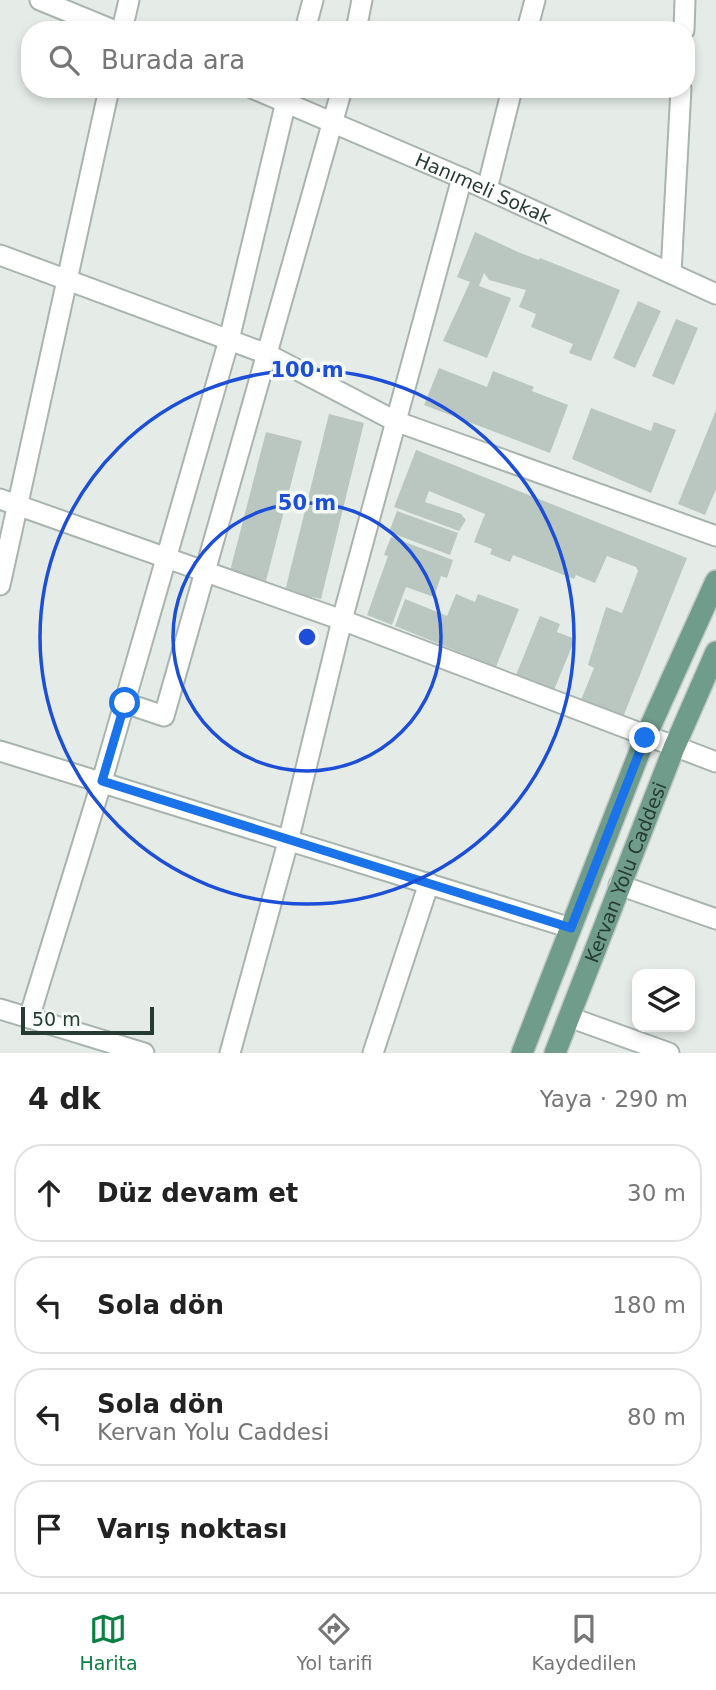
<!DOCTYPE html>
<html lang="tr">
<head>
<meta charset="utf-8">
<style>
	body { margin:0; font-family:"DejaVu Sans",sans-serif; background:#f2f2f2; color:#222 }
	.controls { position:absolute; right:21px; bottom:21px; display:grid; overflow:hidden; border-radius:14px; box-shadow:0 4px 10px #0003 }
	.controls button { width:63px; height:63px; display:grid; place-items:center; padding:0; border:0; border-bottom:2px solid #e0e0e0; background:#fff; color:#222; font:35px sans-serif }
	.scale { position:absolute; left:21px; bottom:18px; width:133px; box-sizing:border-box; padding-left:7px; border:4px solid #263c33; border-top:0; font-size:19px; line-height:24px; white-space:nowrap; color:#263c33; -webkit-text-stroke:5px #f5f9f7; paint-order:stroke }
	.stop { position:absolute; width:21px; height:21px; margin:-16px; border:5px solid #1a73e8; border-radius:50%; background:#fff }
	.stop.end { background:#1a73e8; border-color:#fff; box-shadow:0 2px 7px #0008 }
	.list { margin:0; padding:0; list-style:none }
	h2 { display:flex; justify-content:space-between; align-items:center; height:91px; margin:0; padding:0 28px; font-size:30px }
	h2 small { font-size:23px; font-weight:400; color:#767676 }
	.list li { display:grid; grid-template-columns:46px 1fr auto; gap:21px; align-items:center; box-sizing:border-box; height:98px; margin:0 14px 14px; padding:0 14px; border:2px solid #e0e0e0; border-radius:28px }
	.list b { display:block; font-size:26px; white-space:nowrap }
	.list p { margin:0; font-size:23px; white-space:nowrap; color:#767676 }
	.list em { font-size:23px; font-style:normal; color:#767676 }
	.icon { flex:none; width:38px; height:38px; fill:none; stroke:currentColor; stroke-width:2; stroke-linecap:round; stroke-linejoin:round }
	.map { position:relative; flex:none; width:716px; height:1053px; overflow:hidden }
	.search { position:absolute; background:#fff; box-shadow:0 4px 10px #0003; left:21px; right:21px; top:21px; height:77px; display:flex; align-items:center; gap:18px; box-sizing:border-box; padding:0 24px; border-radius:28px; color:#767676; font-size:26px }
	.sheet { height:539px; background:#fff }
	nav { display:flex; justify-content:space-around; align-items:center; box-sizing:border-box; height:98px; border-top:2px solid #e0e0e0; background:#fff; font-size:19px; color:#767676 }
	nav a { display:grid; justify-items:center; gap:4px }
	nav .on { color:#0b8043 }
	.map>svg:first-child { display:block }
	.building { fill:#bac7c1 }
	.lines { fill:none; stroke-linecap:round; stroke-linejoin:round }
	.minor-casing { stroke:#a8b4ae; stroke-width:23 }
	.major-casing { stroke:#c2c8c6; stroke-width:24 }
	.minor { stroke:#fff; stroke-width:19 }
	.major { stroke:#6f9c8b; stroke-width:21 }
	.route { stroke:#1a73e8; stroke-width:9 }
	.ring { fill:none; stroke:#1d4ed8; stroke-width:3.5 }
	.labels { text-anchor:middle; dominant-baseline:central; stroke-width:7; stroke-linejoin:round; paint-order:stroke }
	.street-label { font-size:19px; fill:#263c33; stroke:#f5f9f7 }
	.centre { fill:#1d4ed8; stroke:#f5f9f7; stroke-width:3.5 }
	.ring-label { font-size:21px; text-anchor:middle; font-weight:bold; fill:#1d4ed8; stroke:#f5f9f7; stroke-width:7; stroke-linejoin:round; paint-order:stroke }
</style>
</head>
<body>
<div class="map">
<svg width="716" height="1053" viewBox="0 0 716 1053">
	<rect width="100%" height="100%" fill="#e5ece8"/>
	<!-- building -->
	<g class="building">
		<polygon points="475,232 518,252 539,260 540,258 620,290 591,361 569,353 573,344 531,327 536,314 519,307 526,290 489,280 484,273 479,286 511,298 487,358 443,341 470,282 457,277"/>
		<polygon points="638,301 661,311 635,368 613,358"/>
		<polygon points="676,319 698,328 674,385 652,376"/>
		<polygon points="439,368 487,387 493,371 534,387 532,391 568,405 550,453 424,405"/>
		<polygon points="591,408 651,431 654,422 676,430 651,493 572,459"/>
		<polygon points="716,410 716,489 705,515 678,504"/>
		<polygon points="329,414 364,423 321,599 285,591"/>
		<polygon points="266,432 302,441 266,581 230,571"/>
		<polygon points="416,450 687,558 623,717 581,700 594,668 588,665 606,607 622,613 638,571 636,567 607,556 595,583 576,575 574,579 513,555 510,562 490,554 492,549 474,542 485,514 429,491 425,502 461,514 466,520 459,531 394,507"/>
		<polygon points="397,511 458,533 450,555 389,532"/>
		<polygon points="391,537 453,560 447,578 441,576 434,597 406,587 392,625 367,615 388,556 384,555"/>
		<polygon points="456,594 475,602 478,594 519,609 496,667 395,626 405,599 447,616"/>
		<polygon points="540,616 560,624 557,632 575,639 554,690 516,675"/>
	</g>
	<g class="lines">
		<!-- minor casing -->
		<g class="minor-casing">
			<g id="minor">
				<polyline points="40,0 113,30"/>
				<polyline points="122,30 129,0"/>
				<polyline points="305,30 313,0"/>
				<polyline points="356,30 362,0"/>
				<polyline points="527,30 535,0"/>
				<polyline points="684,30 685,0"/>
				<path id="s1" d="M254,89L462,178L716,294"/>
				<polyline points="487,189 512,89"/>
				<polyline points="0,255 267,354 395,421 716,536"/>
				<polyline points="671,273 681,89"/>
				<polyline points="0,499 342,620 716,762"/>
				<polyline points="0,585 109,89"/>
				<polyline points="125,703 164,716 342,89"/>
				<polyline points="0,751 571,928"/>
				<polyline points="619,885 716,919"/>
				<polyline points="0,1009 144,1053"/>
				<polyline points="569,1017 669,1053"/>
				<polyline points="29,1018 102,781 229,340 289,89"/>
				<polyline points="230,1053 288,842 342,620 462,178"/>
				<polyline points="373,1053 429,883"/>
			</g>
		</g>
		<!-- major casing -->
		<g class="major-casing">
			<g id="major">
				<polyline points="522,1053 645,738 716,581"/>
				<path id="s2" d="M555,1053L674,748L716,652"/>
			</g>
		</g>
		<!-- minor -->
		<use href="#minor" class="minor"/>
		<!-- major -->
		<use href="#major" class="major"/>
	</g>
	<g class="lines">
		<!-- route -->
		<polyline class="route" points="125,703 102,781 571,928 645,738"/>
	</g>
	<!-- distance rings -->
	<g class="ring">
		<circle cx="307" cy="637" r="134"/>
		<circle cx="307" cy="637" r="267"/>
	</g>
	<g class="labels">
		<!-- street labels -->
		<g class="street-label">
			<text stroke="none"><textPath href="#s1" startOffset="250">Hanımeli Sokak</textPath></text>
			<text stroke="none"><textPath href="#s2" startOffset="194">Kervan Yolu Caddesi</textPath></text>
		</g>
	</g>
	<circle cx="307" cy="637" r="10" class="centre"/>
	<g class="ring-label">
		<text x="307" y="377">100 m</text>
		<text x="307" y="510">50 m</text>
	</g>
</svg>
<div class="controls">
<button><svg class="icon" aria-label="layers" viewBox="0 0 24 24"><path d="M12 4l9 5-9 5-9-5zM3 14l9 5 9-5"/></svg></button>
</div>
<div class="scale">50 m</div>
<div class="stop" style="left:125px;top:703px"></div>
<div class="stop end" style="left:645px;top:738px"></div>
<div class="search"><svg class="icon" aria-label="search" viewBox="0 0 24 24"><circle cx="10" cy="10" r="6"/><path d="M15 15l6 6"/></svg>Burada ara</div>
</div>
<section class="sheet">
<h2>4 dk<small>Yaya · 290 m</small></h2>
<ul class="list">
<li><svg class="icon" aria-label="ahead" viewBox="0 0 24 24"><path d="M12 20V5M6 11l6-6 6 6"/></svg><div><b>Düz devam et</b></div><em>30 m</em></li>
<li><svg class="icon" aria-label="left" viewBox="0 0 24 24"><path d="M17 20v-9H6M10 6l-5 5 5 5"/></svg><div><b>Sola dön</b></div><em>180 m</em></li>
<li><svg class="icon" aria-label="left" viewBox="0 0 24 24"><path d="M17 20v-9H6M10 6l-5 5 5 5"/></svg><div><b>Sola dön</b><p>Kervan Yolu Caddesi</p></div><em>80 m</em></li>
<li><svg class="icon" aria-label="arrive" viewBox="0 0 24 24"><path d="M6 21V4h12l-3 4 3 4H6"/></svg><div><b>Varış noktası</b></div></li>
</ul>
</section>
<nav>
<a class="on"><svg class="icon" aria-label="map" viewBox="0 0 24 24"><path d="M3 6l6-2 6 2 6-2v14l-6 2-6-2-6 2zM9 4v14M15 6v14"/></svg>Harita</a>
<a><svg class="icon" aria-label="directions" viewBox="0 0 24 24"><path d="M12 3l9 9-9 9-9-9zM9 14v-3h6M13 9l2 2-2 2"/></svg>Yol tarifi</a>
<a><svg class="icon" aria-label="saved" viewBox="0 0 24 24"><path d="M7 4h10v16l-5-4-5 4z"/></svg>Kaydedilen</a>
</nav>
</body>
</html>
